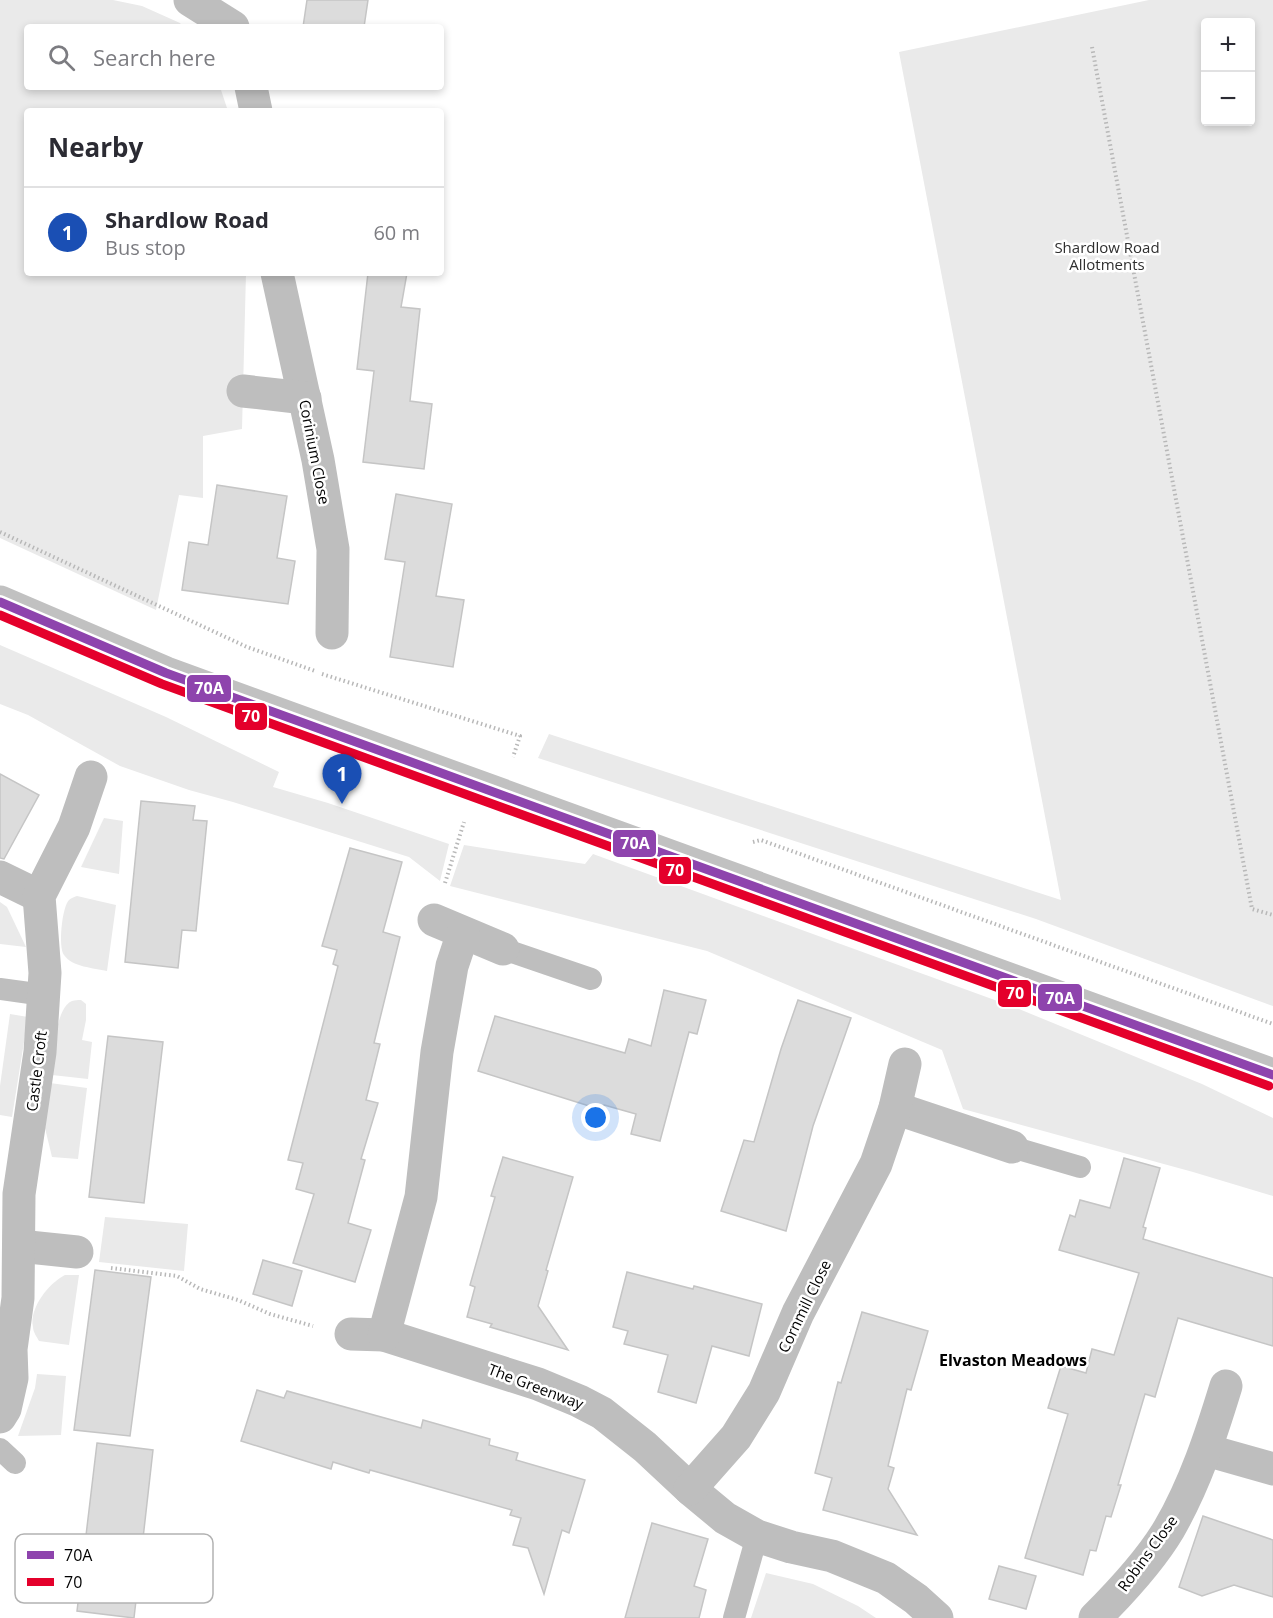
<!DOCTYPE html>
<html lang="en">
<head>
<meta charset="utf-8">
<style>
	body { margin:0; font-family:"Open Sans",sans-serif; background:#f2f2f3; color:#2b2b33 }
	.controls { position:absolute; right:18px; top:18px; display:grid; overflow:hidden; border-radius:6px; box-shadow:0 3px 9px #0003 }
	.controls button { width:54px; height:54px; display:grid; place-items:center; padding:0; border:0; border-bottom:2px solid #e1e1e2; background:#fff; color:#2b2b33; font:30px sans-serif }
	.you { position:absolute; left:596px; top:1118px; width:21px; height:21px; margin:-15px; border:4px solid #fff; border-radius:50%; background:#1a73e8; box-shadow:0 0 0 9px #1a73e833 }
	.badge { display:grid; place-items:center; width:39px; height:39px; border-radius:50%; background:#b45309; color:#fff; font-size:20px; font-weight:700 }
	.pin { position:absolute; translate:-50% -50px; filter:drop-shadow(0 2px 3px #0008) }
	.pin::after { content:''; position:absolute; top:32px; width:21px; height:18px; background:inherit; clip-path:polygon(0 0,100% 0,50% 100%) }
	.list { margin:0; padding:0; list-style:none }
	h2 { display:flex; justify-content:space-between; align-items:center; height:78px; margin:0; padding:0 24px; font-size:26px }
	h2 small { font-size:20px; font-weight:400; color:#7c7c81 }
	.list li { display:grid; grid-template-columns:39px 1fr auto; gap:18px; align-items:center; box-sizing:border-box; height:90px; padding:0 24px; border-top:2px solid #e1e1e2 }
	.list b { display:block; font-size:22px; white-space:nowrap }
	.list p { margin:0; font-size:20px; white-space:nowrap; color:#7c7c81 }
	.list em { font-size:20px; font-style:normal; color:#7c7c81 }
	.icon { flex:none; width:33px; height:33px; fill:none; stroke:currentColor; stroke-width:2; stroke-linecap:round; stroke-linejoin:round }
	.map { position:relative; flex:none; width:1273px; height:1618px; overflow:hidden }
	.search { position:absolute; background:#fff; box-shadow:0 3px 9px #0003; left:24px; top:24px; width:420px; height:66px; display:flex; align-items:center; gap:15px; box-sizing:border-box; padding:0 21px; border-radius:6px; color:#7c7c81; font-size:22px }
	.panel { position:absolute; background:#fff; box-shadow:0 3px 9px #0003; left:24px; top:108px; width:420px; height:168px; border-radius:6px }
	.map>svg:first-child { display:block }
	.green { fill:#eaeaea; fill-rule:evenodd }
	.building { fill:#dcdcdc; stroke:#c5c5c5; stroke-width:1.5 }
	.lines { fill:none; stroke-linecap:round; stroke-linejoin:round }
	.path { stroke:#b8b8b8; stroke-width:4; stroke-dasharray:1.5 3; stroke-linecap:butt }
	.lane { stroke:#bebebe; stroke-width:22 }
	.street { stroke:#bebebe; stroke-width:33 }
	.secondary { stroke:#c1c1c1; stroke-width:33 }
	.bus-1-casing { stroke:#fff; stroke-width:14 }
	.bus-2-casing { stroke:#fff; stroke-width:14 }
	.bus-1 { stroke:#8e44ad; stroke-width:9 }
	.bus-2 { stroke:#e4002b; stroke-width:9 }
	.labels { text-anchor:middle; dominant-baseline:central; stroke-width:5; stroke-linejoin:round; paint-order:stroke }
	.park-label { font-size:15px; fill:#2f2f2f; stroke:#fff }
	.street-label { font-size:15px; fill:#000; stroke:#fff }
	.neighbourhood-label { font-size:16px; font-weight:bold; fill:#000; stroke:#fff }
	.key { fill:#fff; stroke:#b2b2b2; stroke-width:1.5 }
	.key-label { font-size:16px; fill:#000 }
	.line-badge { stroke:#fff; stroke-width:2 }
	.badge-label { font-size:16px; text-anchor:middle; font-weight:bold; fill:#fff }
</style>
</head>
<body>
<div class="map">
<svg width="1273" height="1618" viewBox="0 0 1273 1618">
	<rect width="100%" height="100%" fill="#fff"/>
	<!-- green -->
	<g class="green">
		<polygon points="0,0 113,0 142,6 180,23 183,27 27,27 27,87 220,87 228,111 27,111 27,273 246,273 242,429 203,436 203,498 179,495 156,610 0,538"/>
		<path d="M1149,0H1273V1006L1036,919L538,758L549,734L1061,900L899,52ZM1206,22H1250V122H1206Z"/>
		<polygon points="0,645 166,717 279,772 273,787 328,803 449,844 440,881 409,857 233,802 189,790 120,766 28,715 0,704"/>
		<polygon points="104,818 123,821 119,874 81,867"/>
		<polygon points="464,845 585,864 593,854 1014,1007 1202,1084 1273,1118 1273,1196 1193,1172 963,1109 942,1050 707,951 450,886"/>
		<path d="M77,896L116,905L107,971C94,968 72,967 64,955C58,947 62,907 69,900C71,898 74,897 77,896Z"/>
		<polygon points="0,902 7,907 26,947 0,944"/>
		<path d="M81,1000L86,1004V1020L82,1040L92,1042L88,1079L52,1075C54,1058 54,1009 72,1001C75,1000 78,1000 81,1000Z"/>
		<polygon points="10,1014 28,1017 12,1117 0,1115 0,1086"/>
		<polygon points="50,1083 87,1088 78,1159 52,1157 45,1128"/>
		<polygon points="105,1217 188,1224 184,1271 99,1262"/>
		<path d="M65,1275H79L69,1345L39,1341C37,1337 33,1332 33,1327C29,1308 49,1283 65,1275Z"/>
		<polygon points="37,1374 66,1376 61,1435 18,1436 35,1388"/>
		<polygon points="766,1573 813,1584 858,1606 876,1618 751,1618"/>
	</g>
	<!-- building -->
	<g class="building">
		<polygon points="307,0 368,0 364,27 303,27"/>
		<polygon points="368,273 407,273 401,307 420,309 410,401 432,404 424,469 363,462 374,371 357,369"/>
		<polygon points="217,485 287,496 277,558 295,561 288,604 182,590 189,542 208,545"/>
		<polygon points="396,494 452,504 436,596 464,600 453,667 390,657 405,562 385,559"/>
		<polygon points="0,774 39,795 4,859 0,858"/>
		<polygon points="141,801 195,806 193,820 207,821 196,931 182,930 178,968 125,962"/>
		<polygon points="350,848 402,862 383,932 400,937 374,1043 380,1044 366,1100 378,1103 361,1159 365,1160 348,1223 371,1230 355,1282 293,1263 314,1194 296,1189 303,1163 288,1160 338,966 333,964 337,950 322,946"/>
		<polygon points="664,990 706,1000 697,1034 689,1032 660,1141 631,1134 636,1114 604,1105 602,1110 478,1071 495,1016 625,1053 629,1039 651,1046"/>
		<polygon points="798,1000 851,1018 813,1126 786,1231 721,1211 744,1140 754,1142 781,1049"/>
		<polygon points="108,1036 163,1042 144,1203 89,1197"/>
		<polygon points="503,1157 573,1177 546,1270 548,1271 538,1306 568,1350 490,1327 492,1324 467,1317 475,1287 470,1285 495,1197 491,1196"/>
		<polygon points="1124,1158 1160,1168 1143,1227 1146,1228 1143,1239 1273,1278 1273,1346 1178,1318 1155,1397 1145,1394 1118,1485 1121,1485 1111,1517 1106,1516 1096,1551 1090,1550 1083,1575 1025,1558 1068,1414 1048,1408 1061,1366 1086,1373 1092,1349 1114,1355 1139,1273 1059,1250 1070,1215 1075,1217 1080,1200 1110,1208"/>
		<polygon points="263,1260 302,1271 292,1306 253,1294"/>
		<polygon points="95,1270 151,1277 130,1436 74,1430"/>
		<polygon points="627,1272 693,1289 694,1286 762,1304 749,1356 712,1346 696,1403 658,1392 668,1355 624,1344 628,1331 613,1327"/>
		<polygon points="862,1312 928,1331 911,1390 907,1389 888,1466 894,1468 888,1489 917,1535 823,1510 832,1478 815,1473 838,1382 841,1383"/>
		<polygon points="257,1390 284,1398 287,1391 421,1428 423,1420 490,1439 489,1445 518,1453 516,1460 585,1480 569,1533 562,1530 544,1594 528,1548 513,1545 521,1518 510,1515 512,1510 370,1470 369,1473 333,1462 331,1469 241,1441"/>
		<polygon points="97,1443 153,1450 134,1618 77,1611"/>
		<polygon points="1203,1516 1273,1540 1273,1597 1234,1585 1202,1596 1179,1587"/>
		<polygon points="652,1523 708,1539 694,1586 706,1590 699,1618 625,1618"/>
		<polygon points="999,1566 1036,1576 1026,1609 989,1599"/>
	</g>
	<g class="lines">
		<!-- path -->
		<g class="path">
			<polyline points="1092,47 1252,909 1273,915"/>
			<polyline points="0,532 247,647 315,671"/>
			<polyline points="322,674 520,736 513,757"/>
			<polyline points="753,842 761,840 1273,1024"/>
			<polyline points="445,883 464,822"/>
			<polyline points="111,1268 177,1276 200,1289 238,1300 270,1314 313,1326"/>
		</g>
		<!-- lane -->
		<g class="lane">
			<polyline points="503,949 591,979"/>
			<polyline points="0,989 44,995"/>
			<polyline points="1012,1147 1080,1167"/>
			<polyline points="0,1449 15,1463"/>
			<polyline points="734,1618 757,1536"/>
		</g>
		<!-- street -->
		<g class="street">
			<polyline points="190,0 233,27"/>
			<polyline points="251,87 256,111"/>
			<polyline points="277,273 318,460 333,549 332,633"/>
			<polyline points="243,391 305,398"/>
			<polyline points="0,877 39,896"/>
			<polyline points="434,920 503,949"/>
			<polyline points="895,1108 1012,1147"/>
			<polyline points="19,1246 77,1252"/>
			<polyline points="351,1334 384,1335 538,1384 579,1401 602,1413 645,1447 690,1489 725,1518 757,1536 791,1547 832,1556 886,1578 916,1599 937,1618"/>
			<polyline points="384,1335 421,1197 437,1052 452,966 463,933"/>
			<polyline points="0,1417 5,1409 12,1378 11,1349 18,1298 19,1194 40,1052 45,973 39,896 74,827 91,777"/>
			<polyline points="1206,1450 1273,1469"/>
			<polyline points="690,1489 736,1437 764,1392 798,1313 876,1164 895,1108 905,1064"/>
			<path d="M1095,1618C1122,1591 1150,1561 1169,1529C1195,1484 1211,1435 1226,1386"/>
		</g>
		<!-- secondary -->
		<polyline class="secondary" points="0,602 166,673 1273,1075"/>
		<!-- bus-1 casing -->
		<g class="bus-1-casing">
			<polyline id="bus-1" points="0,602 166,673 1273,1075"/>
		</g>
		<!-- bus-2 casing -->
		<g class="bus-2-casing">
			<polyline id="bus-2" points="0,615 162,684 1269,1086"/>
		</g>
		<!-- bus-1 -->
		<use href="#bus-1" class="bus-1"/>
		<!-- bus-2 -->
		<use href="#bus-2" class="bus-2"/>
	</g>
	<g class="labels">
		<!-- park labels -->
		<g class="park-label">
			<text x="1107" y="247">Shardlow Road<tspan x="1107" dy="17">Allotments</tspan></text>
		</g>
		<!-- street labels -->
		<g class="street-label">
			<text transform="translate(315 452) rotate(79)">Corinium Close</text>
			<text transform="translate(36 1071) rotate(-83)">Castle Croft</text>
			<text transform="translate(804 1306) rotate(-64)">Cornmill Close</text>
			<text transform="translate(536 1386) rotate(21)">The Greenway</text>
			<text transform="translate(1147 1553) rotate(-54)">Robins Close</text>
		</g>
		<!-- neighbourhood labels -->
		<g class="neighbourhood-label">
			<text x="1013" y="1360">Elvaston Meadows</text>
		</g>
	</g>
	<!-- legend -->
	<rect x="15" y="1534" width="198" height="69" rx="9" class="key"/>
	<rect x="27" y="1551" width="27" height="8" fill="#8e44ad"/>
	<rect x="27" y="1578" width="27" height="8" fill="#e4002b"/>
	<g class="key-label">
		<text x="64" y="1561">70A</text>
		<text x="64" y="1588">70</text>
	</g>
	<g class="line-badge">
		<rect x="186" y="674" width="46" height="29" rx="6" fill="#8e44ad"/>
		<rect x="234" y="702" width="34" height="29" rx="6" fill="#e4002b"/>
		<rect x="612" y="829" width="45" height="29" rx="6" fill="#8e44ad"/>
		<rect x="658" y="856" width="34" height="29" rx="6" fill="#e4002b"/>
		<rect x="997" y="979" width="35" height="29" rx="6" fill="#e4002b"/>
		<rect x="1037" y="983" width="46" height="29" rx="6" fill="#8e44ad"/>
	</g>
	<g class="badge-label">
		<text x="209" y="694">70A</text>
		<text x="251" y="722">70</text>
		<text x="635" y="849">70A</text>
		<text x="675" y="876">70</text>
		<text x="1015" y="999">70</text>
		<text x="1060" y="1004">70A</text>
	</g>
</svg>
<div class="controls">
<button>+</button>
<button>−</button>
</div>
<div class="you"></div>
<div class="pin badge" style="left:342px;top:804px;background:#1a4fb4">1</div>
<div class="search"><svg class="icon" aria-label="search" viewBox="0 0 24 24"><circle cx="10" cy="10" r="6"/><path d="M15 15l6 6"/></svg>Search here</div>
<section class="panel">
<h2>Nearby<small></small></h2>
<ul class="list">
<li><span class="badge" style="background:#1a4fb4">1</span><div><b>Shardlow Road</b><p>Bus stop</p></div><em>60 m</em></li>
</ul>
</section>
</div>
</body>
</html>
